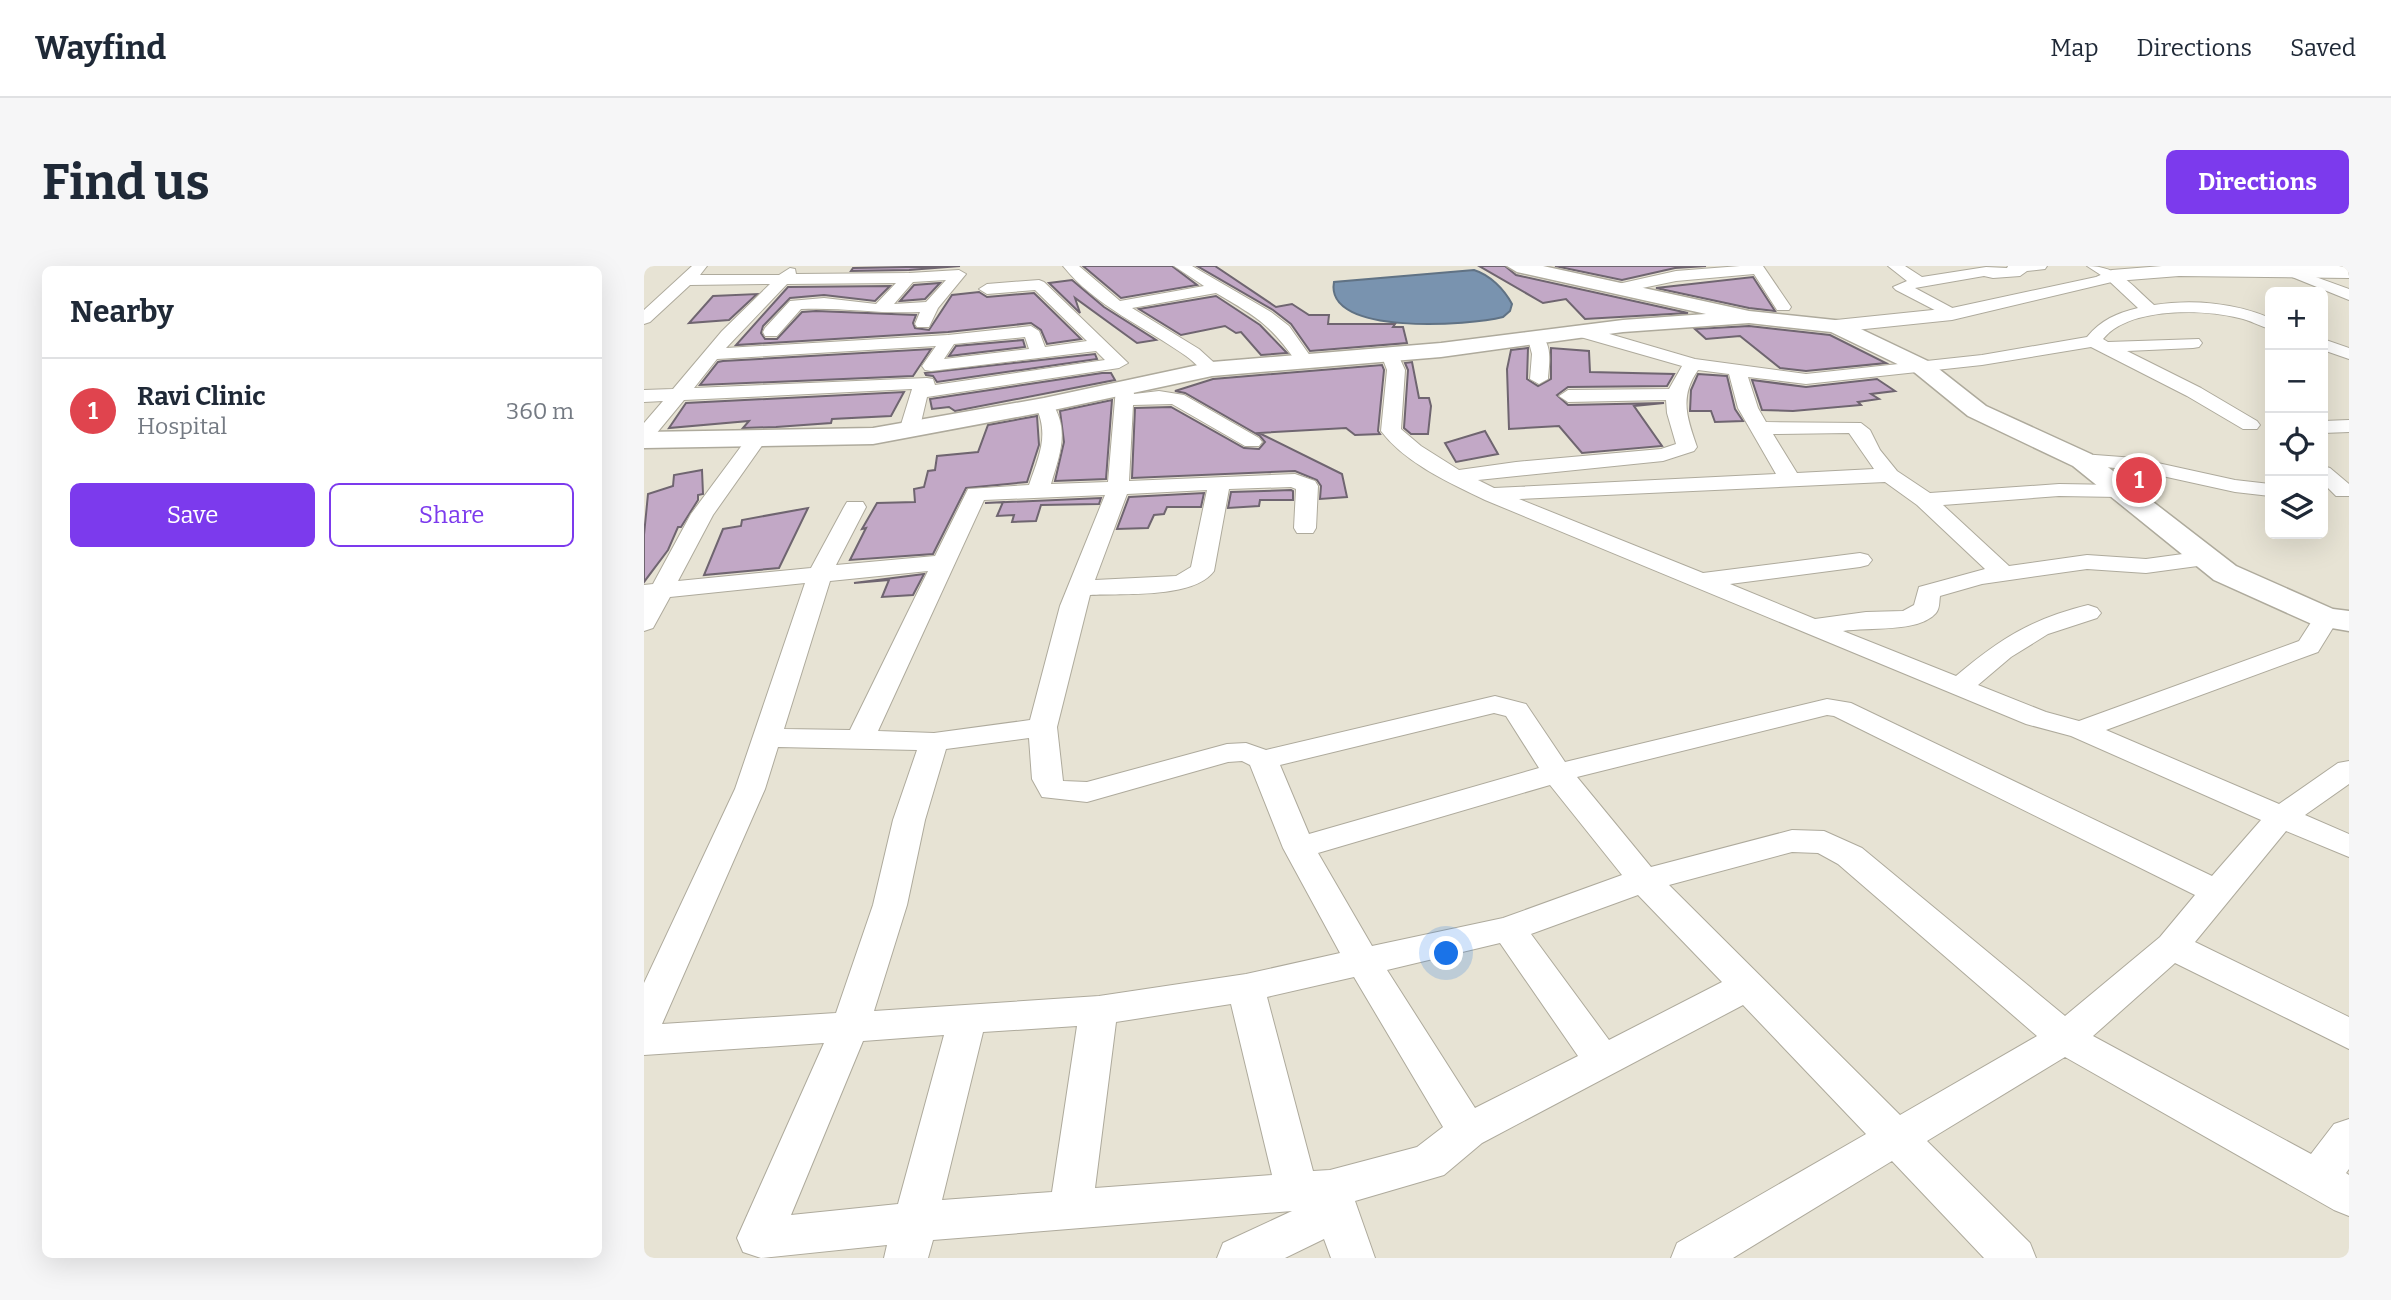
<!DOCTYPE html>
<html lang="en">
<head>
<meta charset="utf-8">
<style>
	body { margin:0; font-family:Bitter,serif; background:#f6f6f7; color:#1f2937 }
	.controls { position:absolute; right:21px; top:21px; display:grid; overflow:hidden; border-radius:10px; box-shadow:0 7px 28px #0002 }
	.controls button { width:63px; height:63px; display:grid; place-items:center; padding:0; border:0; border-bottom:2px solid #e0e1e3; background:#fff; color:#1f2937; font:35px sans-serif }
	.you { position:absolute; left:803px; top:688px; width:24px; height:24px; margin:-18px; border:5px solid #fff; border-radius:50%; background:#1a73e8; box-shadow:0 0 0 10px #1a73e833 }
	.badge { display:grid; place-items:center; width:46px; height:46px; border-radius:50%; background:#7c3aed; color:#fff; font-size:23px; font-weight:700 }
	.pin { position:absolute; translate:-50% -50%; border:4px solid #fff; box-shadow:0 2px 7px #0006 }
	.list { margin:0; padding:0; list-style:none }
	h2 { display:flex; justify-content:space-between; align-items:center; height:91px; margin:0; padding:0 28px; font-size:30px }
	h2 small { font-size:23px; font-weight:400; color:#747a83 }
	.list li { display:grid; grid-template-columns:46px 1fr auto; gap:21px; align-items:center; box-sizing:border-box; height:105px; padding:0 28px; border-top:2px solid #e0e1e3 }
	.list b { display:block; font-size:26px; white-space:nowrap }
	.list p { margin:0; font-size:23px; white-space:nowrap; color:#747a83 }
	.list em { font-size:23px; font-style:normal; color:#747a83 }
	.actions { display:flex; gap:14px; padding:21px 28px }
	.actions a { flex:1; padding:16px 0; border:2px solid #7c3aed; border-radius:10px; text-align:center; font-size:24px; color:#7c3aed }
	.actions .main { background:#7c3aed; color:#fff }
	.icon { flex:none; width:38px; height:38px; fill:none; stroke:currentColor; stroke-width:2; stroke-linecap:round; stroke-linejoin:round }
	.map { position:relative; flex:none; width:1705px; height:992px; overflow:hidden; border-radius:10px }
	header { display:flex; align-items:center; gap:42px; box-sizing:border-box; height:98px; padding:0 35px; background:#fff; border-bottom:2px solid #e0e1e3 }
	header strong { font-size:33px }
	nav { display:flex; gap:38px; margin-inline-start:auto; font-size:24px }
	.intro { display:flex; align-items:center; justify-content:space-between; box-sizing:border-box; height:168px; padding:0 42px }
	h1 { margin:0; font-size:49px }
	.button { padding:18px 32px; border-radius:10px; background:#7c3aed; color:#fff; font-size:24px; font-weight:700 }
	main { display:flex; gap:42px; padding:0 42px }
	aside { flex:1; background:#fff; border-radius:10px; box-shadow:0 7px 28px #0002 }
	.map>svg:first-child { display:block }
	.water { fill:#7993af; stroke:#607284; stroke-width:2 }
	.building { fill:#c2a8c6; stroke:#6f6570; stroke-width:2 }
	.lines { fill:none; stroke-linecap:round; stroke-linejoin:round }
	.minor-casing { stroke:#aeaa9c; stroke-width:2 }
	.tertiary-casing { stroke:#aeaa9c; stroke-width:2 }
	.secondary-casing { stroke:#aeaa9c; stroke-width:3 }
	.minor { fill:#fff; fill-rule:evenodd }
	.tertiary { fill:#fff; fill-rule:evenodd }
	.secondary { fill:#fff; fill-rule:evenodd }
</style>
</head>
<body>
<header>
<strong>Wayfind</strong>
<nav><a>Map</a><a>Directions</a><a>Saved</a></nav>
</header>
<div class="intro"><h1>Find us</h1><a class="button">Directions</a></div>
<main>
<aside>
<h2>Nearby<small></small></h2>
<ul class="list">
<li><span class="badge" style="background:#e0444e">1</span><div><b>Ravi Clinic</b><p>Hospital</p></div><em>360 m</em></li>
</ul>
<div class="actions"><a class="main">Save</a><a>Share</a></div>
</aside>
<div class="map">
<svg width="1705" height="992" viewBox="0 0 1705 992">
	<rect width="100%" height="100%" fill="#e7e3d4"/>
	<!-- water -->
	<path class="water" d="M830,4C846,9 860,23 868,38L866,45L859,51C828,59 680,71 690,16Z"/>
	<!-- building -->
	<g class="building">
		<polygon points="316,0 265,4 207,5 209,2"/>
		<polygon points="439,0 528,0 553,19 477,32"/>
		<polygon points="553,0 571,0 632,41 648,38 665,49 685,49 684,58 751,58 749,61 759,61 763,77 666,85 647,58 629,44"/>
		<polygon points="835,0 861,0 872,9 1044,47 941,53 922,33 899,37"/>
		<polygon points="911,0 1062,0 1031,2 978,14"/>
		<polygon points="1109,11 1131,45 1105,42 1012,22"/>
		<polygon points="428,14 460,41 512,74 493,77 431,32 436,47 405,17"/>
		<polygon points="296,17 281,33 256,35 270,19"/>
		<polygon points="246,20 231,35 180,29 146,32 119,60 117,67 121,73 133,73 158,46 172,45 272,49 269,57 271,62 285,64 308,29 335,26 343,31 390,27 437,73 403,78 397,64 387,57 304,66 92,79 144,21"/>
		<polygon points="113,28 85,54 45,57 69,30"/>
		<polygon points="572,30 616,59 643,87 617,89 597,66 592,67 581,60 537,69 495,43"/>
		<polygon points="1105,60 1186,69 1242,97 1162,105 1136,102 1096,70 1062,73 1051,63"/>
		<polygon points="379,74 381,81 305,90 312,80"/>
		<polygon points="884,82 883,113 894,120 907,113 907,82 945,85 946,106 1030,108 1023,120 924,121 913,129 924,139 1020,137 990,140 1018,180 938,187 915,160 865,163 863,103 867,84"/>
		<polygon points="287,83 269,110 56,119 74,96 79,95"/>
		<polygon points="451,88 453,93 293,116 289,110 282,109 281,107"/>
		<polygon points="768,96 775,132 785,132 787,140 784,168 767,168 760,162 764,104 761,97"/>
		<polygon points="738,99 740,104 734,165 736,168 711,169 702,162 615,167 698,208 703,231 676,233 677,220 673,214 651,205 488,212 491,142 527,141 600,182 615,183 621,176 616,170 541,127 531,125 569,113"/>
		<polygon points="458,107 467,107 471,114 311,145 305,141 288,143 286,133"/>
		<polygon points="1054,108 1083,110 1091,143 1099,155 1071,156 1067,145 1046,145 1047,124"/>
		<polygon points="1233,113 1251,125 1227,128 1235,133 1214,136 1217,139 1149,145 1118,144 1108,114 1162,121"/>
		<polygon points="260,126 247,150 188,153 187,157 132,161 99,162 105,155 25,162 42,137"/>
		<polygon points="468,134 462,213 411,215 420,176 416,145"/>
		<polygon points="393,150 395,179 383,216 322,222 289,288 206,294 222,262 218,263 233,237 271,236 270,223 280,221 284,205 291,204 293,190 334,186 344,159"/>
		<polygon points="841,165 854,188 812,196 801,177"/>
		<polygon points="58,204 59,228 54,229 54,234 37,261 34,261 24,284 0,316 0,269 4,228 29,220 30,209"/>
		<polygon points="647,224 649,225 649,234 616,234 615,240 584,242 587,226"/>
		<polygon points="560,227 557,241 523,241 520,248 510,249 504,262 473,263 485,231"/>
		<polygon points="457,232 455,238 397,239 392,255 368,256 370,249 353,250 359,236 341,237 342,237"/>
		<polygon points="164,242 135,302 60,309 79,263 97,260 98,254"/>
		<polygon points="280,308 269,329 238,331 245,314 210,317"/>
	</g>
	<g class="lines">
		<!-- minor casing -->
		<g class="minor-casing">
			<g id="minor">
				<path d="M48,0H63L56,9H135L146,2L151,3L152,8L265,7L315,4L322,8L294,42L285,61H273L271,58L276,46C235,48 197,41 157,43L133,70H121L119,66L121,62L146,35L180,32L232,38L252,17L143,18L82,82L304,69L387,60L395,65L401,81L443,75L391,24L343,28L335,23L343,18L395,14L400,16L484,97L475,102L283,131L275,165L272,169H258L255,165L268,123L40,134L7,174L0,176V157L19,135L0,136V124L29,123L78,65L126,18L46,19L6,56L0,58V44ZM302,14L282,36L250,38L269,16ZM381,71L385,83L300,93L310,78ZM292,80L278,100L281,104L287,105L452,85L461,94L291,119L289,113L283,112L50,122L73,93Z"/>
				<path d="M419,0H435L476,35L560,20L530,0H548L627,46L645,60L669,94L660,99L654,98C626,58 613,51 572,27L488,42L555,83L577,103L568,108C557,106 551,96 542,90C501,61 451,40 419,0Z"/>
				<polygon points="1096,0 1119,0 1147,41 1145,44 1133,44 1110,8 1032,15 979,26 971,21 974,18 1032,5"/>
				<polygon points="1244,0 1261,0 1278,11 1342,1 1363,2 1364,0 1403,0 1401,3 1383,5 1376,10 1349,12 1340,10 1271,22 1314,45 1316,48 1308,53 1252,24 1249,21 1263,15"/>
				<path d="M1443,0C1475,0 1487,19 1510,39C1549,33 1591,37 1626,52V63C1615,60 1606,54 1595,52C1558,43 1485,41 1459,73L1464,76L1555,73L1558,77L1555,81L1549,82L1483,85L1557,122L1613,155L1616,159L1613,163H1599L1543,130L1447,81L1338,99L1162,118L1104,111L1114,142L1122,156L1217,157L1226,164L1236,184L1253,205L1286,227L1415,218L1475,219L1483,220L1486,225L1483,230L1475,231L1415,230L1299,239L1365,300L1443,289L1502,293L1561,285L1569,287L1573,292L1569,297L1561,299L1502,307L1443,303L1338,318L1296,330C1295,336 1296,342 1292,347C1275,367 1224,361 1199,365L1312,410C1356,373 1387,353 1444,339L1453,342L1457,347L1453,352L1404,368L1367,391L1334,419L1402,446L1435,455L1655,375L1673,347L1682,344L1691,347L1695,352L1674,386L1462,464L1635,538L1694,497L1705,495V518L1661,549L1705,568V591L1642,565L1551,676L1705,751V783L1531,697L1449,770L1667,888L1690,858L1705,853V903L1702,907L1705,909V950L1690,944L1421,791L1283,875L1386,977L1392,992H1340L1248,895L1089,992H1027L1033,977L1222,868L1099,739L838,877L800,909L711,935L731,992H687L680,973L641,992H573L579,977L648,945L289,974L284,992H240L243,979L117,992L99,986L93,972L180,777L0,789V717L91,523L161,317L26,331L9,362L0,365V319L9,318L47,248L107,167H121L124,171L69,249L34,315L167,302L200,241L203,236H219L222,241L192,299L291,290L324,223L385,219C395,190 406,168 391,139L400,133L407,135C426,164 416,187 407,218L464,216L472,122L481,116L488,118L490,128L515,125L540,129L615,172L618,176L615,180H601L528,138L489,139L485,215L651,208L671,215L674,220L672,262L669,267H653L650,262L652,223L647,221L585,223L570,305C550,333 478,327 446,329L413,461L419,515L443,516L583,478L602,477L622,484L851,430L882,438L921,496L1183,433L1207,437L1568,610L1617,554L1427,470L1382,458L841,234C806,217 761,197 737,165L743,104L737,88L746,83L752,84L761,104L757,163L777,180L815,204L872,196L1017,183L1032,178L1023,147L1022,134L924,136L915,130L924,124L1025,123L1038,100L933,70L931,66L933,62H945L1051,93L1162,108L1338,89L1443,71C1457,54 1473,47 1494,42L1463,13ZM1054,104L1085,108L1094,142L1132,208L850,222L834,214L1019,195L1050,185L1053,181C1043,152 1035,131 1054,104ZM1205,167L1230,203L1153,207L1129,168ZM1241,216L1273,239L1341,303L1275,321L1270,339L1259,345L1222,346L1171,353L1086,318L1216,301L1224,299L1228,294L1224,289L1216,287L1059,307L875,233ZM563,224L547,301L532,310L451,314L483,228ZM461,229L416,340L386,454L290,467L234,465L340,234ZM284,305L206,464L140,463L186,315ZM850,447L862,450L895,502L665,568L636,499ZM1183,449L1190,450L1551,629L1516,671L1421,750L1218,582L1180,565L1148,564L1007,601L933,511ZM385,472L388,513L398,531L443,536L584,496L598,495L606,499L639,582L696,687L602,708L455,730L230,745L263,639L281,554L302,483ZM134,481L273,484L249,554L229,639L192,747L18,758L121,523ZM906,519L978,609L859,652L728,680L674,587ZM1148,586L1174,587L1194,598L1393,770L1256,849L1025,619ZM994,629L1078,716L965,774L887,668ZM856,677L934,790L831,842L743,704ZM710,711L799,861L773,881L686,904L669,905L623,731ZM587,738L628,909L451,922L472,756ZM433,760L408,926L298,934L339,766ZM300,769L254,938L147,949L219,775Z"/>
				<polygon points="1641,0 1705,23 1705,34 1638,7 1636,4"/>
				<path d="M892,68C910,73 905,99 904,113L895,118L886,113L888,88L884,73Z"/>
				<polygon points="1679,73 1705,82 1705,93 1679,84"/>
				<polygon points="1705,154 1705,166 1679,167 1679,155"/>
				<polygon points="1438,188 1491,192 1591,214 1626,218 1626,230 1591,226 1491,204 1431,198 1428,194 1431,190"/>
				<polygon points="1679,200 1686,202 1705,218 1705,230 1692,230 1679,217"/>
			</g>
		</g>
		<!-- tertiary casing -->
		<g class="tertiary-casing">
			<polygon id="tertiary" points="1518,0 1705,0 1705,12 1535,10 1472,15 1308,54 1192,66 1185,64 1182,60 1185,56 1192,54 1308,42 1452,11 1468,4"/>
		</g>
		<!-- secondary casing -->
		<g class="secondary-casing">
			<polygon id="secondary" points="863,0 899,0 1105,45 1200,55 1286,96 1342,140 1447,188 1592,300 1689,343 1705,345 1705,365 1670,359 1570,314 1429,200 1324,150 1270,106 1187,66 1105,57 979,66 797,91 568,110 400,146 229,178 0,182 0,166 229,162 400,132 568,96 797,77 979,54 1062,48 873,6"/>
		</g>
		<!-- minor -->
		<use href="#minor" class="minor"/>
		<!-- tertiary -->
		<use href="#tertiary" class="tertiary"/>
		<!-- secondary -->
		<use href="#secondary" class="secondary"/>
	</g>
</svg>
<div class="controls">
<button>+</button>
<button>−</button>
<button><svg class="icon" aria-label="locate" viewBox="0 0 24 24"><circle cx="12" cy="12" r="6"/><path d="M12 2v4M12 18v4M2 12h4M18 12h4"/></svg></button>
<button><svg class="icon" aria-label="layers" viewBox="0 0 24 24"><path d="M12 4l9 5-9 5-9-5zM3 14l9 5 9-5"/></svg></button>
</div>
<div class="you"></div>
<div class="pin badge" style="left:1495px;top:214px;background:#e0444e">1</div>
</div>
</main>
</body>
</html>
